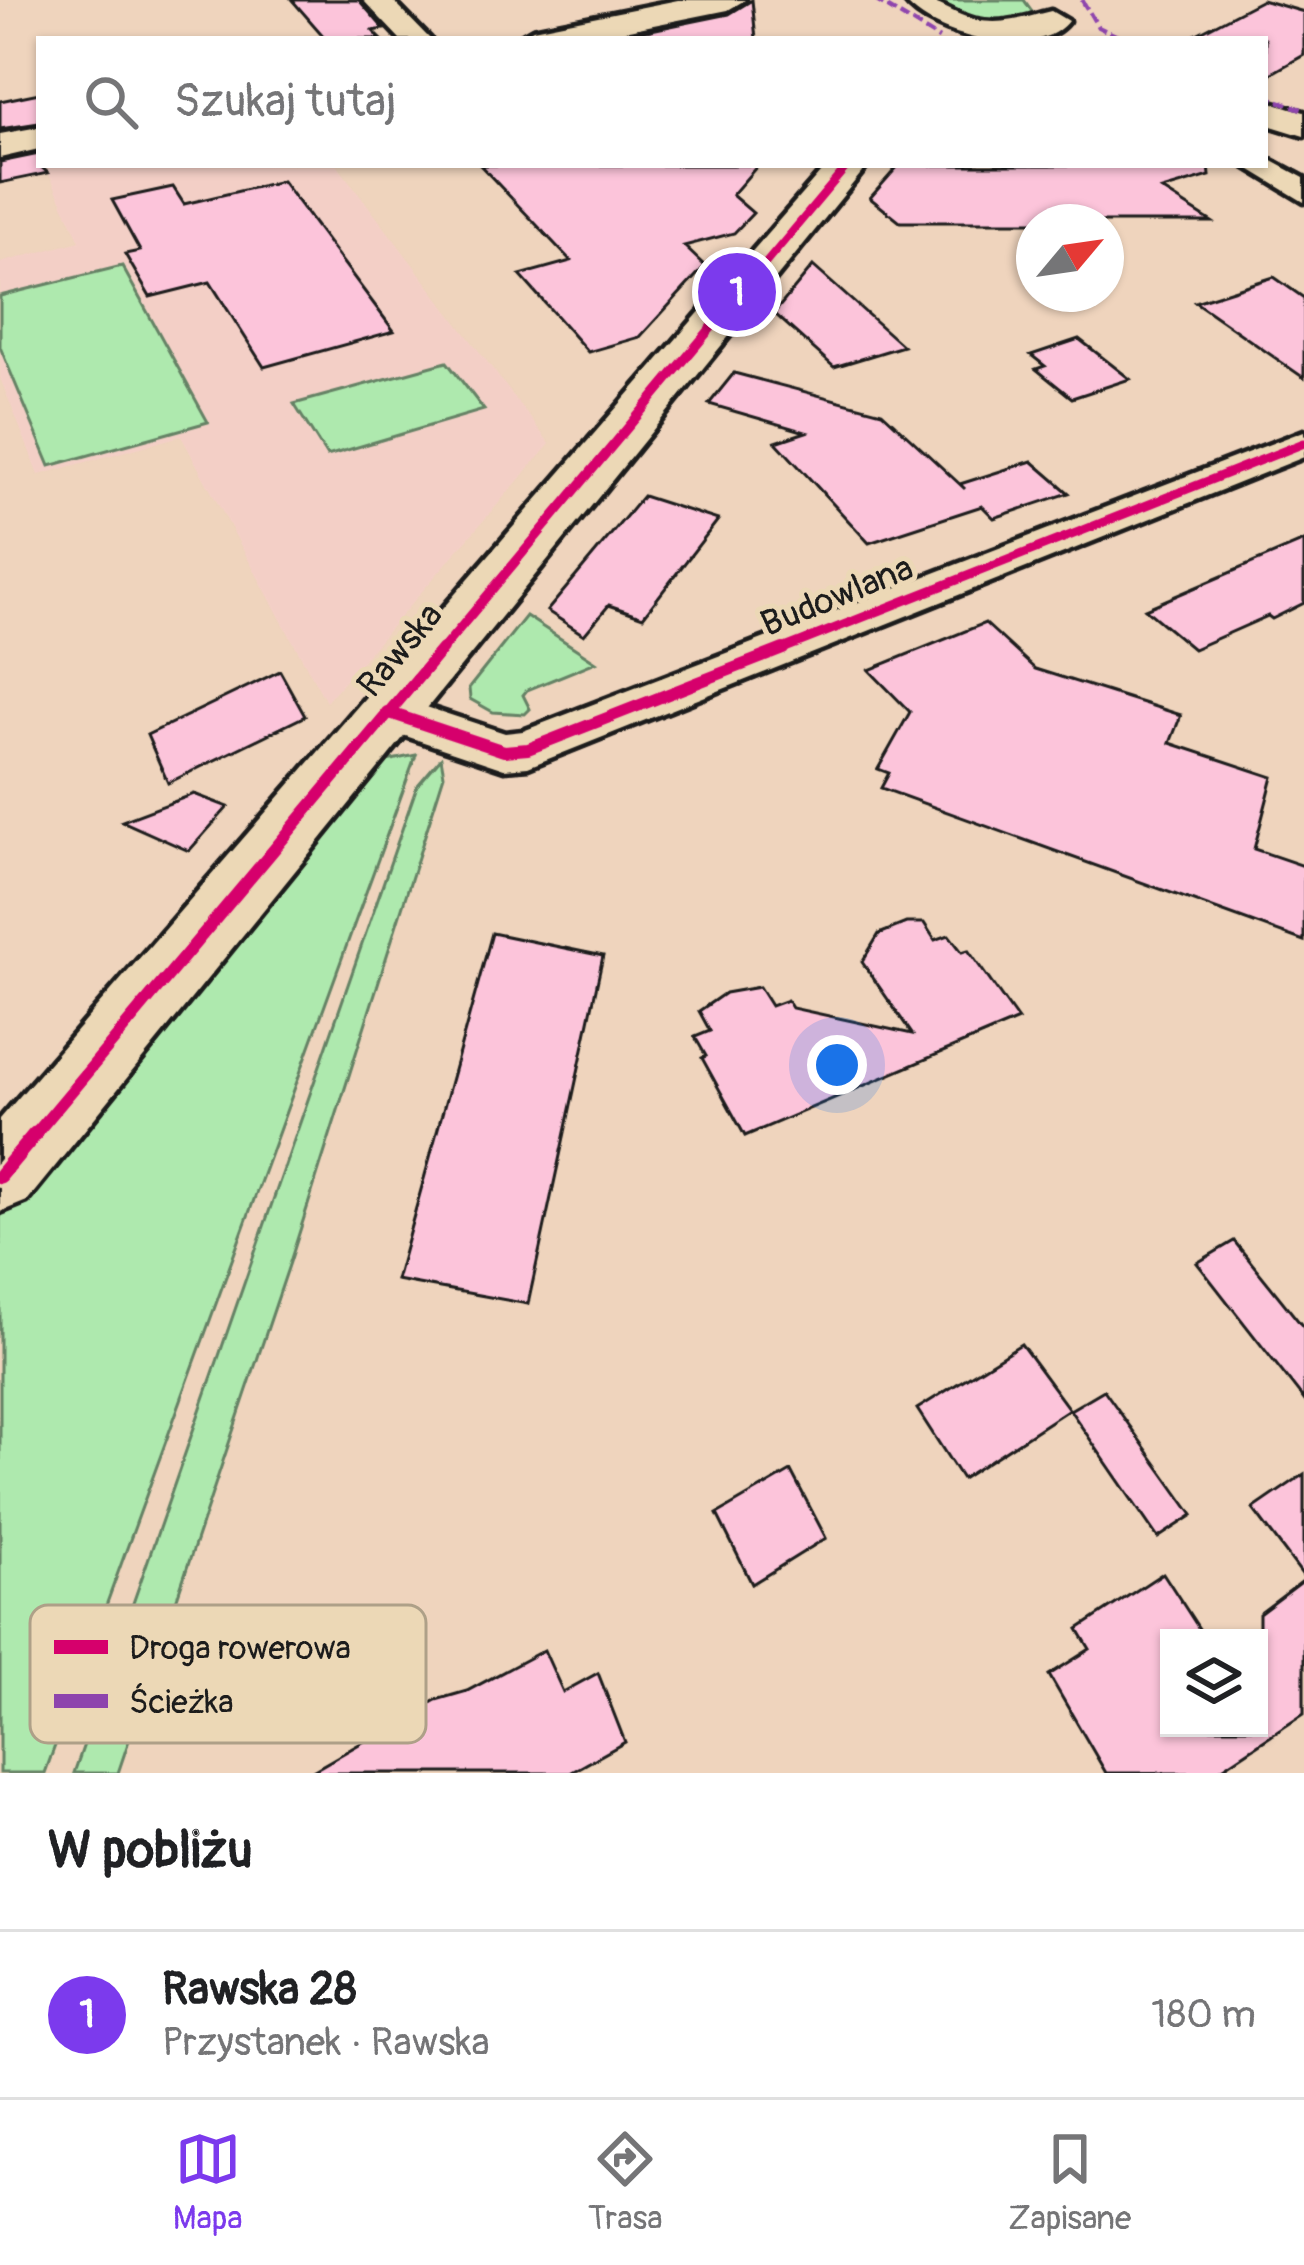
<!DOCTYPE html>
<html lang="pl">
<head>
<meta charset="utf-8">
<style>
	body { margin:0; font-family:Pangolin,sans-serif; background:#f6f6f6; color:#202124 }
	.controls { position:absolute; right:36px; bottom:36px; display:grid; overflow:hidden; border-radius:0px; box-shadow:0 3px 9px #0004 }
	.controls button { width:108px; height:108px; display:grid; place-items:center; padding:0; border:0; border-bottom:3px solid #e0e0e0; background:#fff; color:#202124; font:60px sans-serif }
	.compass { position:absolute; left:1016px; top:204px; width:108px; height:108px; border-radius:50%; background:#fff; box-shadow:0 3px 9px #0004; rotate:61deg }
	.you { position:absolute; left:837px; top:1065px; width:42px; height:42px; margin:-30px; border:9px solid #fff; border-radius:50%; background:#1a73e8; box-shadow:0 0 0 18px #1a73e833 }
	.badge { display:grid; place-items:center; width:78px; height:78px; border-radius:50%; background:#7c3aed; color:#fff; font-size:39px; font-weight:700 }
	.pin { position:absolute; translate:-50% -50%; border:6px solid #fff; box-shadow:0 3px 12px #0006 }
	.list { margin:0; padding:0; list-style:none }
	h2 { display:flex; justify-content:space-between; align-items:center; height:156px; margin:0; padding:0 48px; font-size:51px }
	h2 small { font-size:39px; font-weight:400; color:#757577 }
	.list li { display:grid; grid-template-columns:78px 1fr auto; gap:36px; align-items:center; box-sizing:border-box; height:168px; padding:0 48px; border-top:3px solid #e0e0e0 }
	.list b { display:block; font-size:45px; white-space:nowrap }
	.list p { margin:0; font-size:39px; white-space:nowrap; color:#757577 }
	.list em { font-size:39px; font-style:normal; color:#757577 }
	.icon { flex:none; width:66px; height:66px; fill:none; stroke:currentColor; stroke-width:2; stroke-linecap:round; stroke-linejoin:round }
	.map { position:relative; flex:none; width:1304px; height:1773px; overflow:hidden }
	.search { position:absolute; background:#fff; box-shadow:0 3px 9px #0004; left:36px; right:36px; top:36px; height:132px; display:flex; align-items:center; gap:30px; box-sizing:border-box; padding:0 42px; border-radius:0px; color:#757577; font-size:45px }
	.sheet { height:324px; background:#fff }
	nav { display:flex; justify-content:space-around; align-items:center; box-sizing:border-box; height:168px; border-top:3px solid #e0e0e0; background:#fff; font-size:33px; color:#757577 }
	nav a { display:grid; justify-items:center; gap:6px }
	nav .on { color:#7c3aed }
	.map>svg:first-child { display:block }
	.built { fill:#f3cfc6 }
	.green { fill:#aee9ae; stroke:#658265; stroke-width:3 }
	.building { fill:#fcc4da; stroke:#1c1c1c; stroke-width:3 }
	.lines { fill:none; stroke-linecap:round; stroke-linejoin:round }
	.minor-casing { stroke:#1c1c1c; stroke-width:9 }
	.tertiary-casing { stroke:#1c1c1c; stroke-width:9 }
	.secondary-casing { stroke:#1c1c1c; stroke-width:9 }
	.minor { fill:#ecd8b6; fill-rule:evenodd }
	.tertiary { fill:#ecd8b6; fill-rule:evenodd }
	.secondary { fill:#ecd8b6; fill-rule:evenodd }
	.quiet { stroke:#8e44ad; stroke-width:4.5; stroke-dasharray:10 4.5; stroke-linecap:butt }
	.cycleway-far3-casing { stroke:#ecd8b6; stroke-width:12 }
	.cycleway-far2-casing { stroke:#ecd8b6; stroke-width:15 }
	.cycleway-far1-casing { stroke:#ecd8b6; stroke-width:20 }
	.cycleway-casing { stroke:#ecd8b6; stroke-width:22 }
	.cycleway-far3 { stroke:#d6006c; stroke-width:8 }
	.cycleway-far2 { stroke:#d6006c; stroke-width:9 }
	.cycleway-far1 { stroke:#d6006c; stroke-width:12 }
	.cycleway { stroke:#d6006c; stroke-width:15 }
	.labels { text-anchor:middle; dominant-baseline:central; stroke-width:10; stroke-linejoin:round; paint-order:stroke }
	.street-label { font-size:36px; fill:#1c1c1c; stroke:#ecd8b6 }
	.key { fill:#ecd8b6; stroke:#aea088; stroke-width:3 }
	.key-label { font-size:33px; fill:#1c1c1c }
</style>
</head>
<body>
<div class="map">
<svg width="1304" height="1773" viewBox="0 0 1304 1773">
	<rect width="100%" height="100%" fill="#efd4bd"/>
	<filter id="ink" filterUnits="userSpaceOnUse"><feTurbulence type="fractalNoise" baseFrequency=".00833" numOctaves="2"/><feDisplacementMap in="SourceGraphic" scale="24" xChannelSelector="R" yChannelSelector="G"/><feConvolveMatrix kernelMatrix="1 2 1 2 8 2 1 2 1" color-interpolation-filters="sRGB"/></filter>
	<g filter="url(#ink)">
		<!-- built -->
		<polygon class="built" points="45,165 337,165 550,444 326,702 181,436 39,475 0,378 0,263 80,241"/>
		<!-- green -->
		<g class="green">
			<path d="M939,0H1024L1032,11L1026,18C993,23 966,22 939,0Z"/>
			<polygon points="122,266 208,422 50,466 0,347 0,296"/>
			<polygon points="447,362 484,410 327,456 294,404"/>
			<polygon points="526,616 596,662 527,690 523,695 530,709 525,714 493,712 470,699 469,688"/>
			<polygon points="416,755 45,1773 0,1773 0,1215 321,823 382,762"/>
			<polygon points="441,758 444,775 290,1262 118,1773 74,1773 417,786"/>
		</g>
		<!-- building -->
		<g class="building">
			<polygon points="292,0 359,0 384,29 373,31 381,39 326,39"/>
			<polygon points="752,0 756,39 607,39 729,14"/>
			<polygon points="1262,0 1304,12 1304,55 1265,77 1265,39 1187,39"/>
			<polygon points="39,93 39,123 0,129 0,101"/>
			<polygon points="39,154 39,165 48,173 0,183 0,162"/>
			<polygon points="480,165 758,165 732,195 753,213 734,233 684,246 705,266 640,337 588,352 520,275 571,261"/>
			<polygon points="899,165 1209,165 1210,176 1162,190 1212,222 900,222 870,198"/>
			<polygon points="282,181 394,331 264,367 210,282 150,297 125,254 140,251 112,200 173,187 184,204"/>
			<polygon points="813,266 903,346 834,367 774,313"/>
			<polygon points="1274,277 1304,298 1304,378 1195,302"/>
			<polygon points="1079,339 1130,379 1072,398 1036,369 1045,366 1031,355"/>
			<polygon points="734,373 882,412 965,489 960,484 1032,461 1069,493 994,518 982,506 869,543 776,442 806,432 709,404"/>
			<polygon points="643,496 718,520 643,617 609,605 584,635 547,611"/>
			<polygon points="1304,541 1304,603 1272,619 1268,616 1193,649 1145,609"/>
			<polygon points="985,623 1035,669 1181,715 1170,743 1273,777 1254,849 1304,866 1304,941 881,788 889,773 878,769 910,712 869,670"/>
			<polygon points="280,671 305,716 168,783 147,735"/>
			<polygon points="194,794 228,807 189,851 122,821"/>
			<polygon points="906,923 924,923 935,940 949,935 962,952 968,950 1018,1020 745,1136 702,1058 706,1056 695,1037 710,1031 699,1011 725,993 759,987 771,1006 787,1000 792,1008 912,1034 862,962 879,934"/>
			<polygon points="492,933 603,956 528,1304 396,1280"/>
			<polygon points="1234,1241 1304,1328 1304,1400 1197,1263"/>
			<polygon points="1021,1344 1069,1409 962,1479 917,1409"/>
			<polygon points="1104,1390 1193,1515 1158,1538 1070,1410"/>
			<polygon points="791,1471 826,1538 752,1584 717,1514"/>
			<polygon points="1304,1474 1304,1577 1253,1509"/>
			<polygon points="1163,1573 1205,1638 1169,1638 1169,1728 1259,1728 1259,1614 1304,1580 1304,1714 1215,1773 1106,1773 1049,1675 1090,1649 1078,1629"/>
			<polygon points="544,1650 563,1692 598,1673 625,1742 570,1773 309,1773 436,1700 467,1691"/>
		</g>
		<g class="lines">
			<!-- minor casing -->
			<g class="minor-casing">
				<g id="minor">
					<polygon points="363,0 392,0 430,39 400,39"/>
					<polygon points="1265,157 1304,178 1304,202 1243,165 1265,165"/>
					<polygon points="1304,431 1304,457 528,767 504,769 370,724 363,712 370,700 387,694 505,733 523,731"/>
				</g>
			</g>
			<!-- tertiary casing -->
			<g class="tertiary-casing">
				<g id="tertiary">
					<polygon points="678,0 745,0 728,10 584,39 516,39 533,29"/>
					<polygon points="39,127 39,149 0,158 0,134"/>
					<polygon points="827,165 868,165 27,1201 0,1212 0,1119"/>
				</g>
			</g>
			<!-- secondary casing -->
			<g class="secondary-casing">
				<g id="secondary">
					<path d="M904,0C947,0 942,11 976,20C1003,26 1026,17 1051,11L1068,21C1037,62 932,38 904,0Z"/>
					<polygon points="1265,100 1304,112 1304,136 1265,124"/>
				</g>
			</g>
			<!-- minor -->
			<use href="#minor" class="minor"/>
			<!-- tertiary -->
			<use href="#tertiary" class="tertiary"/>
			<!-- secondary -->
			<use href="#secondary" class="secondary"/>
			<!-- quiet -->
			<g class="quiet">
				<polyline points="875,0 939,39"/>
				<polyline points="1082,0 1098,27 1124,39"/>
				<polyline points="1265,96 1304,110"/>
			</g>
			<!-- cycleway-far3 casing -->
			<g class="cycleway-far3-casing">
				<polyline id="cycleway-far3" points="750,282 848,165"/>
			</g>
			<!-- cycleway-far2 casing -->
			<g class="cycleway-far2-casing">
				<g id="cycleway-far2">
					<polyline points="440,652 752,279"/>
					<polyline points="775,652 1304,443"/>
				</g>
			</g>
			<!-- cycleway-far1 casing -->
			<g class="cycleway-far1-casing">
				<g id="cycleway-far1">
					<polyline points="387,712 504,751 528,749 783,649"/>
					<polyline points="33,1137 442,649"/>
				</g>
			</g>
			<!-- cycleway casing -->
			<g class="cycleway-casing">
				<polyline id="cycleway" points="0,1176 35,1134"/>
			</g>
			<!-- cycleway-far3 -->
			<use href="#cycleway-far3" class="cycleway-far3"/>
			<!-- cycleway-far2 -->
			<use href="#cycleway-far2" class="cycleway-far2"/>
			<!-- cycleway-far1 -->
			<use href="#cycleway-far1" class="cycleway-far1"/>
			<!-- cycleway -->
			<use href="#cycleway" class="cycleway"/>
		</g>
	</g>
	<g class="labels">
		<!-- street labels -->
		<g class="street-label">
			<text transform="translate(837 596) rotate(-22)">Budowlana</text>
			<text transform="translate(400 650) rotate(-50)">Rawska</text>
		</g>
	</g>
	<!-- legend -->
	<rect x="30" y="1605" width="396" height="138" rx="18" class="key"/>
	<rect x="54" y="1640" width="54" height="14" fill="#d6006c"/>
	<rect x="54" y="1694" width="54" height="14" fill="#8e44ad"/>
	<g class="key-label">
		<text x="129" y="1659">Droga rowerowa</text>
		<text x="129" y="1713">Ścieżka</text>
	</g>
</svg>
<div class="controls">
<button><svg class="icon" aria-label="layers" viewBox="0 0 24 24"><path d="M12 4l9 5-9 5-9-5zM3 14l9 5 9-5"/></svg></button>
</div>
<svg class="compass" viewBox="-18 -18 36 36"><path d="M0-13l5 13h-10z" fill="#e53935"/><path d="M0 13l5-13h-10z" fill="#757577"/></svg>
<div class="you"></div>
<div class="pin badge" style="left:737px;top:292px">1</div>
<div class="search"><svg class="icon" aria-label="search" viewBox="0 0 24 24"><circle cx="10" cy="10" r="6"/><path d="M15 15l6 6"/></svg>Szukaj tutaj</div>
</div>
<section class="sheet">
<h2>W pobliżu<small></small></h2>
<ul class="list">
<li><span class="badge">1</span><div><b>Rawska 28</b><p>Przystanek · Rawska</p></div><em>180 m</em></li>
</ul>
</section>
<nav>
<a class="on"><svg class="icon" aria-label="map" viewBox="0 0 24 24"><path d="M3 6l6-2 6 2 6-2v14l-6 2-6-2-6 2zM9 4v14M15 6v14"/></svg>Mapa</a>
<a><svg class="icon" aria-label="directions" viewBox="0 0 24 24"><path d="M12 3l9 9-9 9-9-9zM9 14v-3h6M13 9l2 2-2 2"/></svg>Trasa</a>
<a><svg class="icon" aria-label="saved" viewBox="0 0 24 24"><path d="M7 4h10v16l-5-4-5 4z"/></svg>Zapisane</a>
</nav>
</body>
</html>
